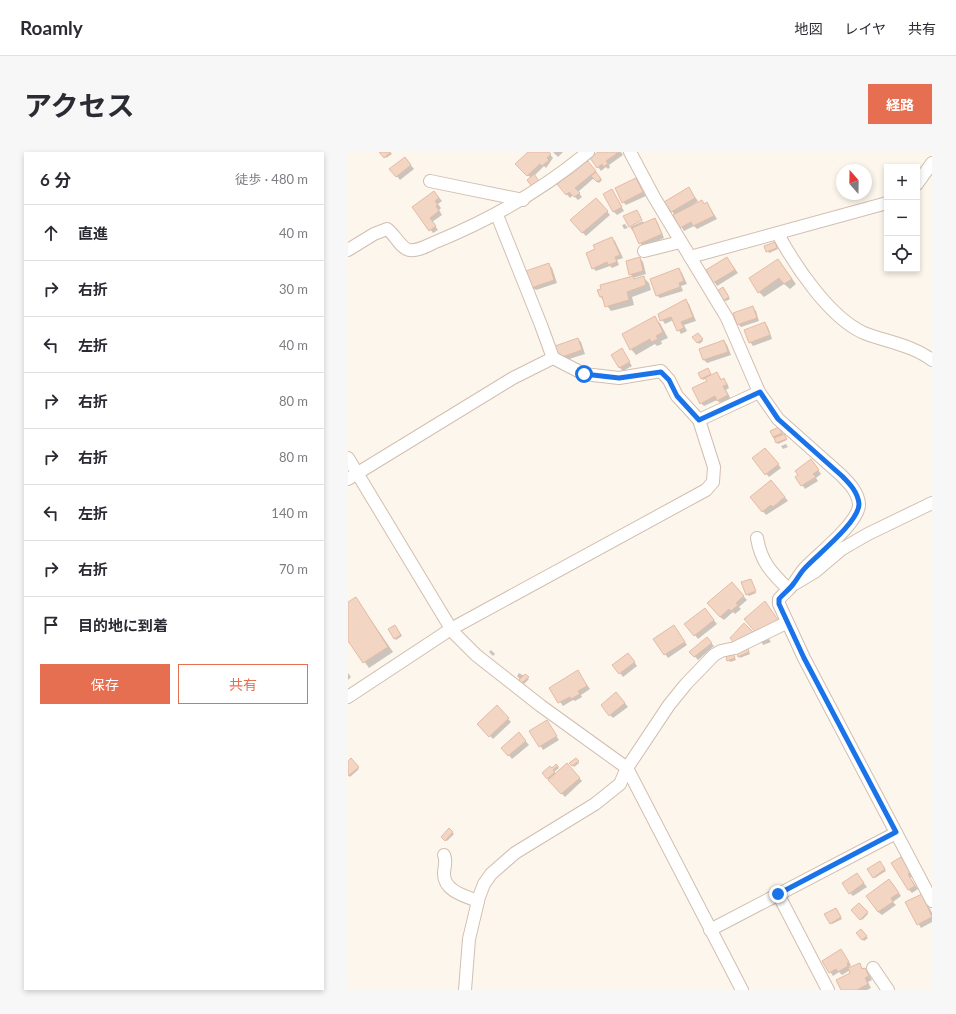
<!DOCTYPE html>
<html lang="ja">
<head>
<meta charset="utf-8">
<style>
	body { margin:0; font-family:Lato,"Noto Sans JP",sans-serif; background:#f7f7f7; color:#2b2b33 }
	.controls { position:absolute; right:12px; top:12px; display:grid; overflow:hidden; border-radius:0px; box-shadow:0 2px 6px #0003 }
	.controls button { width:36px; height:36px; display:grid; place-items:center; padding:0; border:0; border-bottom:1px solid #e1e1e2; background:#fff; color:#2b2b33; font:20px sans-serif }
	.compass { position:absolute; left:488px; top:12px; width:36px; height:36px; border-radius:50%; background:#fff; box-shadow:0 2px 6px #0003; rotate:340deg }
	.stop { position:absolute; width:12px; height:12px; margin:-9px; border:3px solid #1a73e8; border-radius:50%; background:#fff }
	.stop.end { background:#1a73e8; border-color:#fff; box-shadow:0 1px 4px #0008 }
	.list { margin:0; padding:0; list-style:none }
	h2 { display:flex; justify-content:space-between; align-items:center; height:52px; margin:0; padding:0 16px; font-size:17px }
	h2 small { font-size:13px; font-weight:400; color:#7c7c81 }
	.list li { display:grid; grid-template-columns:26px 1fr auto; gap:12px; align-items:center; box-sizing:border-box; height:56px; padding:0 16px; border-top:1px solid #e1e1e2 }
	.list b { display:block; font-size:15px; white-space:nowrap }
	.list em { font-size:13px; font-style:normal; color:#7c7c81 }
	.actions { display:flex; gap:8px; padding:12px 16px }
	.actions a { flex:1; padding:9px 0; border:1px solid #e76f51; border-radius:0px; text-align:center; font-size:14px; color:#e76f51 }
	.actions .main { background:#e76f51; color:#fff }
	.icon { flex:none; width:22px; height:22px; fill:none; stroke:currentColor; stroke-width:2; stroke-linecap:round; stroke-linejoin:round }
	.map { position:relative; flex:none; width:584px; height:838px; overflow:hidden; border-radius:0px }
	header { display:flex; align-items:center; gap:24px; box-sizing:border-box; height:56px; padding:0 20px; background:#fff; border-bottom:1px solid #e1e1e2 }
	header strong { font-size:19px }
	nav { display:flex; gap:22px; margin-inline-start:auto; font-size:14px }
	.intro { display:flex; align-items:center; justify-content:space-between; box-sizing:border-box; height:96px; padding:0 24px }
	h1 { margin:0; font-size:28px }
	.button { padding:10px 18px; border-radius:0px; background:#e76f51; color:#fff; font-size:14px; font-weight:700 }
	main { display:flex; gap:24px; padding:0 24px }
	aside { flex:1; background:#fff; border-radius:0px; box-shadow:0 2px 6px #0003 }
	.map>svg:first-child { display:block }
	.shadow { fill:#0003 }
	.building { fill:#f3d5c3; stroke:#e6bba3 }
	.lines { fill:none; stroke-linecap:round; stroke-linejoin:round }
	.minor-casing { stroke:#d1beb0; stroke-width:14 }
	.minor { stroke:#fff; stroke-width:12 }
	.route { stroke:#1a73e8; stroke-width:5 }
</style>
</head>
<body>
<header>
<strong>Roamly</strong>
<nav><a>地図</a><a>レイヤ</a><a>共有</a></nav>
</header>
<div class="intro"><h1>アクセス</h1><a class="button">経路</a></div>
<main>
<aside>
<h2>6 分<small>徒歩 · 480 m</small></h2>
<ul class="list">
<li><svg class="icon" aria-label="ahead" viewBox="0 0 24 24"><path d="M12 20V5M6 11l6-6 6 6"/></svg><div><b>直進</b></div><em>40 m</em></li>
<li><svg class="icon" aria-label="right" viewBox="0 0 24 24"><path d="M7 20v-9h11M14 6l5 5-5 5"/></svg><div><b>右折</b></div><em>30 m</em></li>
<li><svg class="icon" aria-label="left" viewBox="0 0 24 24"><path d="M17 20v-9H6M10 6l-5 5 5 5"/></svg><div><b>左折</b></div><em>40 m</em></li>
<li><svg class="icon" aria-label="right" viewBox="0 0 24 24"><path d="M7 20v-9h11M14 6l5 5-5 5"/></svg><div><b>右折</b></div><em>80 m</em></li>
<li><svg class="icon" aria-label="right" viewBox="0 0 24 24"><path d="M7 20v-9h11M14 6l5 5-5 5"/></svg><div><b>右折</b></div><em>80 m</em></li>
<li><svg class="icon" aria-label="left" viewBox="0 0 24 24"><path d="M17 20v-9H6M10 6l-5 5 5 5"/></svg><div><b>左折</b></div><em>140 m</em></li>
<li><svg class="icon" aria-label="right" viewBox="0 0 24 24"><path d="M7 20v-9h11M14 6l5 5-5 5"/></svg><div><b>右折</b></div><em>70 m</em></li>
<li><svg class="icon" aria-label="arrive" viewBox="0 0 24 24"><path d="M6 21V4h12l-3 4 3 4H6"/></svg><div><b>目的地に到着</b></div></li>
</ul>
<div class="actions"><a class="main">保存</a><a>共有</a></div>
</aside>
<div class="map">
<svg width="584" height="838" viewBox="0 0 584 838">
	<rect width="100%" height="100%" fill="#fdf6ec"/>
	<!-- shadow -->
	<g class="shadow">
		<polygon points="33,0 42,0 44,2 38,6"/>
		<polygon points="182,0 200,0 205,6 198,16 196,14 186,24 192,31 179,23"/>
		<polygon points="205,0 215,0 210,5"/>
		<polygon points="252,0 273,0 275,3 261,13 262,15 260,17 258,15 253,19 250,15"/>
		<polygon points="60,10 66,17 52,28 43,17"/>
		<polygon points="242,13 254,28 251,31 246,26 230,40 234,45 230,48 225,43 222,46 210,32"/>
		<polygon points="288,27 298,44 278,53 275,50"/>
		<polygon points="340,36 350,49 344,53 344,54 354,49 357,52 359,51 369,67 349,77 346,74 336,79 324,59"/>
		<polygon points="264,39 276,59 269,63 265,59"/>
		<polygon points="86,40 94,49 90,52 93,56 91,58 94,63 84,70 90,78 85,81 65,55"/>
		<polygon points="252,50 262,63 238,84 234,80"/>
		<polygon points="307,67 310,71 316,86 295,95 282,75 295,69 296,72"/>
		<polygon points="277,72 280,76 276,77 274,73"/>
		<polygon points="264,86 267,89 275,106 269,108 271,113 264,116 262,114 248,119 245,116 248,98"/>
		<polygon points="427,91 430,97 421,101 418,95"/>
		<polygon points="292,106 295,110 298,122 285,126 287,128 296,126 301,131 303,138 284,145 286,153 263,159 252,144 285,125 282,122"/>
		<polygon points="379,106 390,121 369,134 359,118"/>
		<polygon points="430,108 448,132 442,137 436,132 416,145 411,140"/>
		<polygon points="200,112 204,116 209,131 188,138 184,135"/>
		<polygon points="331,117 334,121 339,132 333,134 335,139 312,146 308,143"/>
		<polygon points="376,138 382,147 378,149 376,148"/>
		<polygon points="338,149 341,152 348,169 336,173 339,179 333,182 325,168 317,172 311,163"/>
		<polygon points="404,155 408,159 411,169 393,175 390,172"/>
		<polygon points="306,166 312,171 320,186 313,189 314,192 309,194 307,192 288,203 283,197"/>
		<polygon points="417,172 420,175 424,187 405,194 402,190"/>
		<polygon points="352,183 355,189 351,192 346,185"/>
		<polygon points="230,187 233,190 237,202 215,209 212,206"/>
		<polygon points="376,189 379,193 383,203 359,211 356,208 353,197"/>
		<polygon points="274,198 284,214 275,219 272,216"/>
		<polygon points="360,217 364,224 368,221 374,228 375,228 379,231 381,236 378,238 383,247 373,252 369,248 356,254 353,251 360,229 359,226 355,228 354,226"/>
		<polygon points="432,277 439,288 430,292 425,285"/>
		<polygon points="438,292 440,295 435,297 433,294"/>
		<polygon points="420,300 433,316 421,325 405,306"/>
		<polygon points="466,312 473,322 468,326 470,329 457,337 449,325"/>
		<polygon points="426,332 440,349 418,363 403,345"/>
		<polygon points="404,429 408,441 401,444 399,442"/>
		<polygon points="387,435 399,448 391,455 393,457 387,462 385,460 376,468 372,465"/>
		<polygon points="8,446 45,500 21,516 0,487 0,451"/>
		<polygon points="360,461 369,472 350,487 347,483"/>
		<polygon points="326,475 339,493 320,506 307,487"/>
		<polygon points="48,476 54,484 48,488 41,478"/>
		<polygon points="421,487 423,490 415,493 414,491 413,490"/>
		<polygon points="362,490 366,494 350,508 343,500"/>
		<polygon points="399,495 402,502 392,506 391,504"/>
		<polygon points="143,498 147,502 145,504 141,500"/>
		<polygon points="385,502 388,508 382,510 379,505"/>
		<polygon points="283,505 289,514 275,525 272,521"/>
		<polygon points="230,520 242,537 233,543 234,545 227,549 225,548 215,554 202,536"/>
		<polygon points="0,521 3,525 0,528"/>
		<polygon points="171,521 181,527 176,532 169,524"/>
		<polygon points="272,545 280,555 265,566 262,563"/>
		<polygon points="149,555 163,570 145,587 131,572"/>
		<polygon points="199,570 211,588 195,598 183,579"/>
		<polygon points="174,585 181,593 164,607 155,596"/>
		<polygon points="228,607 231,611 226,615 223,611"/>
		<polygon points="3,608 11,617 2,625 0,622 0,610"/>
		<polygon points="210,614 211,616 206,620 208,622 223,616 234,629 217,645 195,621"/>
		<polygon points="101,678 106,682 99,689 95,685"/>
		<polygon points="553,706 565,724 562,726 570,737 564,741 561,738"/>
		<polygon points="533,711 538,719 527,726 526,725"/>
		<polygon points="509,722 519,735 505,744 502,741"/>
		<polygon points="545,732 553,744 545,750 548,753 534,763 530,760"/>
		<polygon points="577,747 584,761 584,770 573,776 559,751"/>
		<polygon points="511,752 520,762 514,768 505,758"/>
		<polygon points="489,758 494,767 484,772 483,771"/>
		<polygon points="513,778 520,786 516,789 510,781"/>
		<polygon points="493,798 503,813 501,815 502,817 511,813 520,820 524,828 520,830 523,836 519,838 494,838 504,821 502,818 494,823 491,820 485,824 475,809"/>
	</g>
	<!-- building -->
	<g class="building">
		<polygon points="31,0 43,0 36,6"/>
		<polygon points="180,0 201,0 203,2 199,6 201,8 194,14 192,12 179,24 167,12"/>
		<polygon points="250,0 271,0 258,9 260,12 255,15 254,12 249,16 242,6"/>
		<polygon points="57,5 63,13 48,25 41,17"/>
		<polygon points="239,8 248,19 227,36 232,41 226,45 221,40 218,43 209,32"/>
		<polygon points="248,20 253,27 249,30 243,24"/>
		<polygon points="186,22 191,29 184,35 179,28"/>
		<polygon points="288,26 295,40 274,51 267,36"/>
		<polygon points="341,35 347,46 323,60 316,50"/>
		<polygon points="264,37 274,55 265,60 255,42"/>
		<polygon points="86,39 91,46 87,49 90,53 88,54 91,59 82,66 88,74 81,79 64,55"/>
		<polygon points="248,46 260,59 234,81 222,68"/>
		<polygon points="354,48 356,52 359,50 366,64 345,74 343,70 332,76 325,63"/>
		<polygon points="289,58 294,68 281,75 275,64"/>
		<polygon points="307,66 314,82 291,92 284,76"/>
		<polygon points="264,85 272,103 267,105 269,110 260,113 259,110 244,117 238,101 247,97 245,93"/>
		<polygon points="427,90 429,96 418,100 416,94"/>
		<polygon points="292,105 295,119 281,123 278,109"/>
		<polygon points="379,105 387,118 365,131 358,118"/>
		<polygon points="430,107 444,127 436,132 431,126 410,141 401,126"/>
		<polygon points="201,111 206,128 183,136 178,119"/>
		<polygon points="331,116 336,129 331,131 332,135 308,144 302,127"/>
		<polygon points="285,124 286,127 296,124 298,133 279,140 281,148 257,155 254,144 252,145 249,138 253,137 252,133"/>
		<polygon points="375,135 381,145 375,149 369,139"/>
		<polygon points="338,147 345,165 333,170 336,176 329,179 323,165 312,169 310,162"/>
		<polygon points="405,154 409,166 389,173 385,161"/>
		<polygon points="307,164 315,180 308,184 310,187 303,190 302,187 282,198 274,182"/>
		<polygon points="417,170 422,183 401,191 396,178"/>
		<polygon points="350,181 355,187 349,191 344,185"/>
		<polygon points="230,186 234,198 211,206 207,194"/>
		<polygon points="376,188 380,200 355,208 351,197"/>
		<polygon points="274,196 282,210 271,216 263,203"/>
		<polygon points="360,216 363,222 353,227 350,221"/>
		<polygon points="369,220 373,228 376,226 379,233 375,234 380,243 369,249 367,244 352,252 344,236 359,229 357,226"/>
		<polygon points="431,275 434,281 425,285 422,279"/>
		<polygon points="436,282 439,287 428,291 426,286"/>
		<polygon points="417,296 431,312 417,323 404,306"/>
		<polygon points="463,307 471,318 465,322 468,325 453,334 447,325 450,323 447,319"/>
		<polygon points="423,328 437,345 425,355 423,353 414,360 402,345"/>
		<polygon points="403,427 408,439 398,443 393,430"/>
		<polygon points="384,430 396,444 388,451 390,453 383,459 381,457 372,465 359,451"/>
		<polygon points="8,445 40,495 15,511 0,489 0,450"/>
		<polygon points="417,449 430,468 408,481 396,467"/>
		<polygon points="357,456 366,468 346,484 336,472"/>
		<polygon points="396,471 406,481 386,491 382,486"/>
		<polygon points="47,473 53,483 46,487 40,477"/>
		<polygon points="326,473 337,490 316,503 305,487"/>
		<polygon points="359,485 364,491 346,505 341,500"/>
		<polygon points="399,494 401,500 390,505 388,499"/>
		<polygon points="280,501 287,510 271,522 264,513"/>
		<polygon points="385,501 387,506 379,509 378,504"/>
		<polygon points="230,518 239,534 230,539 232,542 223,547 222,545 210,551 201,536"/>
		<polygon points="177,522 181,525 174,531 171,528"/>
		<polygon points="268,540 277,551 261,564 253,553"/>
		<polygon points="149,553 161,566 141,585 129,572"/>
		<polygon points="199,568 209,584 191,595 181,579"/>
		<polygon points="171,580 178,589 160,604 153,596"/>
		<polygon points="3,606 11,615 0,624 0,609"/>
		<polygon points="228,606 231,609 224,614 221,611"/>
		<polygon points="219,611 232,626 213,642 200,628"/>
		<polygon points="208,612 210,614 205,618 207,620 199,627 194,621 202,614 204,616"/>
		<polygon points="101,676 105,680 97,689 93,685"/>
		<polygon points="553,705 563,720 560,722 567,734 560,738 543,711"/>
		<polygon points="532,709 537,717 525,726 519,717"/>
		<polygon points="509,721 516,731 501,742 494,731"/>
		<polygon points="541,727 551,741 543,746 545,750 530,760 518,744"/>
		<polygon points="574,742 584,765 569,773 557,750"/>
		<polygon points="511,751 520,760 512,768 503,758"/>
		<polygon points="488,756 493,765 482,772 476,762"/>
		<polygon points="513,777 519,784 514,788 508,781"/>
		<polygon points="493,797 501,810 499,811 500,814 490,820 488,817 481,821 474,809"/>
		<polygon points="512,811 514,817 517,816 521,824 517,826 520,832 509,838 493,838 488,828 502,821 500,816"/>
	</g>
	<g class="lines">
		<!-- minor casing -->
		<g class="minor-casing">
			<g id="minor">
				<path d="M282,0L306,45L379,166L411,240L430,267L493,323C501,331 510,340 511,352C512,370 469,403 457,416C452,421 450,426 446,431C442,437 436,441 431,447V452L456,506L584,749"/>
				<polyline points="82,29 175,48"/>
				<polyline points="569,32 584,11"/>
				<polyline points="149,63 193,173 205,206"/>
				<path d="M430,82C447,114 482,166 516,181C539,190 564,193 584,208"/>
				<path d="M0,98L26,82L39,77C47,82 52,96 61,98C70,100 82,92 90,89C146,66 193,39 240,0"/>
				<polyline points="296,99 332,90"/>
				<polyline points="342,105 539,51"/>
				<polyline points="0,306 105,480 128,503 193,554 279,616 394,838"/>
				<polyline points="0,327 165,226 205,206 236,222 271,226 313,219 321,228 329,244 351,268 411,240"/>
				<path d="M409,386C413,410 423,420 440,437"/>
				<polyline points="448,431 468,419 494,397 520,382 584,351"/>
				<polyline points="0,545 103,477 358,338 365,330 366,315 351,268"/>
				<path d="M96,703C99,710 96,715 96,722C96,739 117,744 130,749"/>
				<polyline points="430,742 480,838"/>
				<polyline points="362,778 548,681"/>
				<polyline points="525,816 540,838"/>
				<polyline points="117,838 121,787 131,745 136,732 143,722 167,701 247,652 272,632 279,616 321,553 338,532 366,503 373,499 387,496 438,471"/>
			</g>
		</g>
		<!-- minor -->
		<use href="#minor" class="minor"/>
	</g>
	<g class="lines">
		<!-- route -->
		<path class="route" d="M236,222L271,226L313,220L321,228L329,244L351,268L412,240L430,267L494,324C501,331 510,340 511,352C511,370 469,403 457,416C452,421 450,426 446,431C442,437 436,441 431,447V452L456,506L548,680L430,742"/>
	</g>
</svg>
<div class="controls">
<button>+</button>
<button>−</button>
<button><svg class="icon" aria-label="locate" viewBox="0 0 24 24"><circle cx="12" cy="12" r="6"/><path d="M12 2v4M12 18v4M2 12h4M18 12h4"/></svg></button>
</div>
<svg class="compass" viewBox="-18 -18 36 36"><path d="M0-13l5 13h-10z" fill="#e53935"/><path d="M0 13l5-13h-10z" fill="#7c7c81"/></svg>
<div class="stop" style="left:236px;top:222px"></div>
<div class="stop end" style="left:430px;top:742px"></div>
</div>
</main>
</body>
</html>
